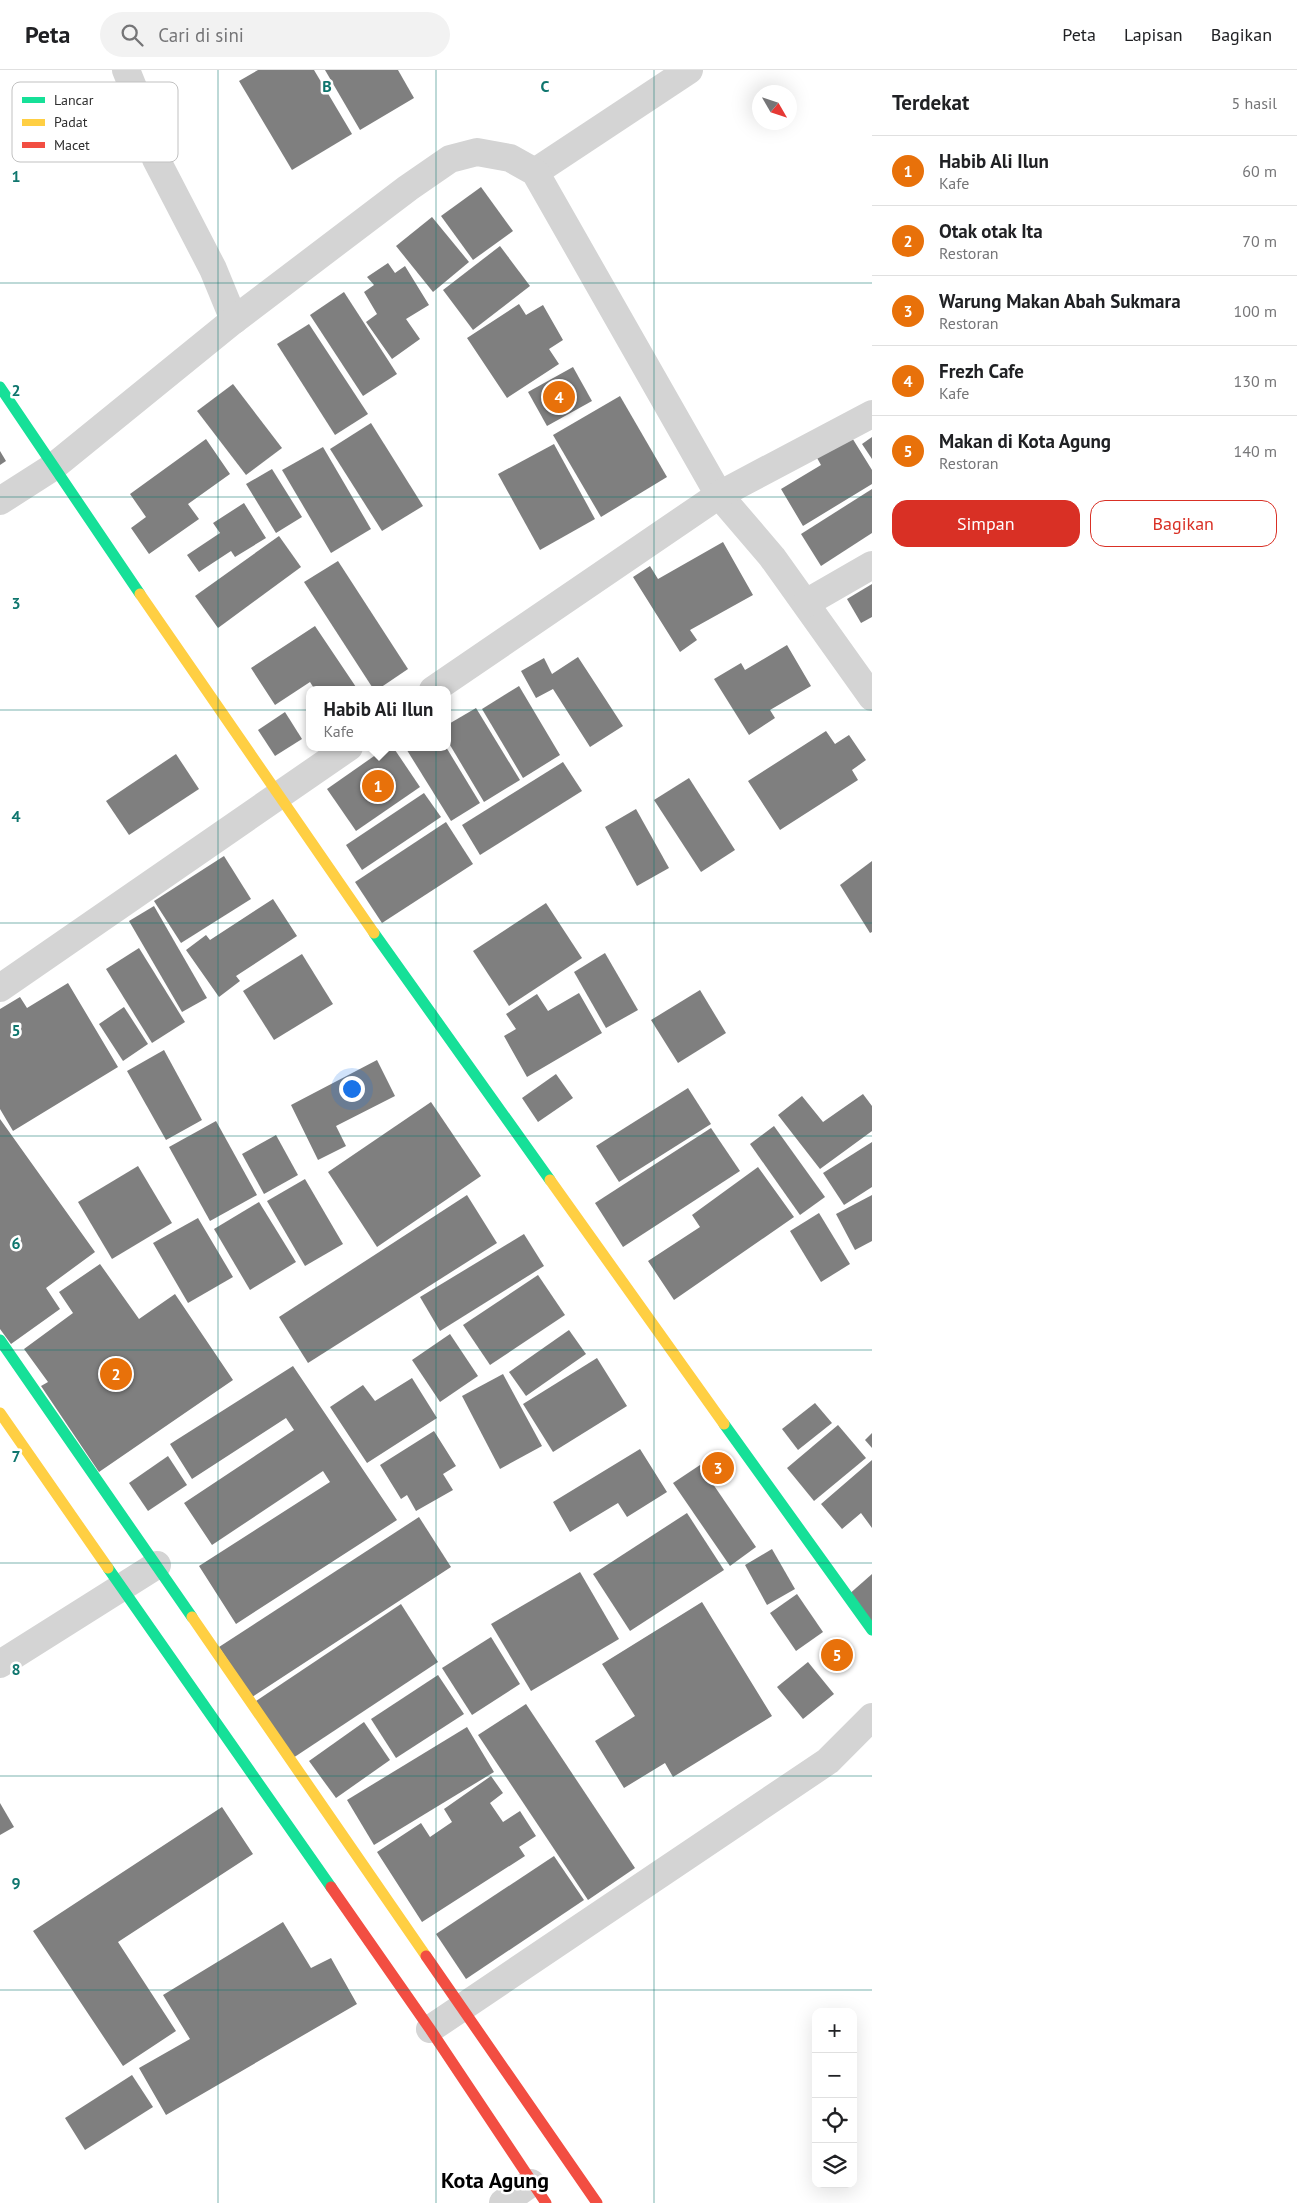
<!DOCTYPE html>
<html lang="id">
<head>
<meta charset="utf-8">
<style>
	body { margin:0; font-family:"PT Sans",sans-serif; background:#f2f2f2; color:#202124 }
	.controls { position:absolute; right:15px; bottom:15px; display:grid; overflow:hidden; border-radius:10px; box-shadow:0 5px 20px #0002 }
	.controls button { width:45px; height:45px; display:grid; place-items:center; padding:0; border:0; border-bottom:1px solid #e0e0e0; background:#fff; color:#202124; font:25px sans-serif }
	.compass { position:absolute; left:752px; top:15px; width:45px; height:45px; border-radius:50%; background:#fff; box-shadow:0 5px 20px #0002; rotate:129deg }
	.you { position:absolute; left:351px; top:1018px; width:18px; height:18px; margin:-12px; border:4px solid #fff; border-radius:50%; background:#1a73e8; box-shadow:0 0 0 8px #1a73e833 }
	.badge { display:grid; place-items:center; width:32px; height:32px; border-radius:50%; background:#d93025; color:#fff; font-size:16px; font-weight:700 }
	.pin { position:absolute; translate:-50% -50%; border:2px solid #fff; box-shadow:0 1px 5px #0006 }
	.popup { position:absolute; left:306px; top:616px; width:145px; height:65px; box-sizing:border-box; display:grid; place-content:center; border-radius:10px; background:#fff; filter:drop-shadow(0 1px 4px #0005); font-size:16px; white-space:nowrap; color:#757577 }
	.popup b { font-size:19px; color:#202124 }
	.popup::after { content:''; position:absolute; left:50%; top:100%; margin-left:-10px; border:10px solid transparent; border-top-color:#fff }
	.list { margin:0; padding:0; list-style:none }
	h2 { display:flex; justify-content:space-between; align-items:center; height:65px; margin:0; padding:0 20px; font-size:21px }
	h2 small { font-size:16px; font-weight:400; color:#757577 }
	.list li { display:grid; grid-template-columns:32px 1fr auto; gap:15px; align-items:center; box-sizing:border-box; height:70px; padding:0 20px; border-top:1px solid #e0e0e0 }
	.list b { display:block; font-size:19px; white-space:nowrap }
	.list p { margin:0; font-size:16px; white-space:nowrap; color:#757577 }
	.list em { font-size:16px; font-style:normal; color:#757577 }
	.actions { display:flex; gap:10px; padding:15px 20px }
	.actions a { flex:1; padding:11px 0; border:1px solid #d93025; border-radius:15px; text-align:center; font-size:18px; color:#d93025 }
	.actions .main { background:#d93025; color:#fff }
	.icon { flex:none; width:28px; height:28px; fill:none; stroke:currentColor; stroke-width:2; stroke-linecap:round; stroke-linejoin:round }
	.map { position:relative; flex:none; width:872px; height:2133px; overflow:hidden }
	header { display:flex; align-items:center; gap:30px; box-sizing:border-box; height:70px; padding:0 25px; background:#fff; border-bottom:1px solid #e0e0e0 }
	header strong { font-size:24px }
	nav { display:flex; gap:28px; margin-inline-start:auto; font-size:18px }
	.search { width:350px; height:45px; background:#f2f2f2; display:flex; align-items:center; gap:12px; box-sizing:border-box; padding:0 18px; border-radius:28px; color:#757577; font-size:19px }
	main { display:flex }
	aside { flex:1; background:#fff }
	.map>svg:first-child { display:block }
	.building { fill:#7f7f7f }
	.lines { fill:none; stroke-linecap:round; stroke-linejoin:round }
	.street { stroke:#d4d4d4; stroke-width:28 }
	.fast { stroke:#16e098; stroke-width:11 }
	.slow { stroke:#ffcf43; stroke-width:11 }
	.jam { stroke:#f24e42; stroke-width:11 }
	.grid { fill:none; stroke:#0f766e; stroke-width:1; stroke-opacity:0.55 }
	.labels { text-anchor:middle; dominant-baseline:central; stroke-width:5; stroke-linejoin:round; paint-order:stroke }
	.district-label { font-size:22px; font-weight:bold; fill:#000; stroke:#fff }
	.key { fill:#fff; stroke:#c1c1c1; stroke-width:1 }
	.key-label { font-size:14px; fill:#2f2f2f }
	.grid-label { font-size:16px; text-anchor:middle; font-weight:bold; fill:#0f766e; stroke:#fff; stroke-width:5; stroke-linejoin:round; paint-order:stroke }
</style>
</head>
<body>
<header>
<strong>Peta</strong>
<div class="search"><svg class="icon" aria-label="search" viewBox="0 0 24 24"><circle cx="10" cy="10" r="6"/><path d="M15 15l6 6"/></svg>Cari di sini</div>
<nav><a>Peta</a><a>Lapisan</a><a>Bagikan</a></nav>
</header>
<main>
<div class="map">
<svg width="872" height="2133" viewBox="0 0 872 2133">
	<rect width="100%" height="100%" fill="#fff"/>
	<!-- building -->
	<g class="building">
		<polygon points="258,0 314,0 352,64 292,100 239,11"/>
		<polygon points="325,0 398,0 414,28 360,60"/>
		<polygon points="481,117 513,161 473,190 441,146"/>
		<polygon points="432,147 469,192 433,222 396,176"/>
		<polygon points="500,176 530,216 473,260 443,220"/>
		<polygon points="388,193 395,203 405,196 429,235 406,249 420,269 392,289 366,252 377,244 364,222 374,215 367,207"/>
		<polygon points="344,222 397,304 363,326 310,245"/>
		<polygon points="519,234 526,245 543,235 563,270 549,279 559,294 507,328 467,268"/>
		<polygon points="309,254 368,344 335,365 277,274"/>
		<polygon points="573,297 592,331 547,356 528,322"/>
		<polygon points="233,314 282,378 246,405 197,341"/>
		<polygon points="620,326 667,407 601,447 553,365"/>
		<polygon points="371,353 423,436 382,461 330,379"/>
		<polygon points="846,358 872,400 872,414 803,456 781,419 821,395 812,379"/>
		<polygon points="872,367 872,389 862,374"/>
		<polygon points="206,369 230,404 188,434 199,449 149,484 131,458 146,447 130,424"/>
		<polygon points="554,374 595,449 540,480 498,404"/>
		<polygon points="323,377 371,459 331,483 282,400"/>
		<polygon points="0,381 6,391 0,395"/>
		<polygon points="272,399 302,447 276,463 246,414"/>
		<polygon points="872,419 872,463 821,496 801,464"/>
		<polygon points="244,433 266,468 235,487 231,481 199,502 187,485 220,463 213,453"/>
		<polygon points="279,466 301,497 218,558 195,526"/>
		<polygon points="723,472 753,525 690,560 697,570 680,582 633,507 650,496 658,509"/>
		<polygon points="338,491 408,599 377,620 374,620 304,512"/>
		<polygon points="872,514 872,547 861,553 847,529"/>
		<polygon points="315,556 358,620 315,620 310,612 275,635 251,598"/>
		<polygon points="787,575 811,616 770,640 775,648 749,665 714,609 741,593 745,600"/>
		<polygon points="578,587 623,656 590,677 553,619 536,628 521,601 544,588 552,604"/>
		<polygon points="519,616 560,685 523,708 482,639"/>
		<polygon points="476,638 520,710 484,732 447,670 447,655"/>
		<polygon points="285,642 302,669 275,686 258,660"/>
		<polygon points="826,661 835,674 849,665 866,690 852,700 858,710 780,760 748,711"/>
		<polygon points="387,677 393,677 420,717 356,761 327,719"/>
		<polygon points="405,677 446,677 480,733 451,751"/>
		<polygon points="176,684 199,719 129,765 106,731"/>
		<polygon points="563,692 582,721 480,785 462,755"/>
		<polygon points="689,708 735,780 701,802 654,730"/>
		<polygon points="424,723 441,747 362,800 346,775"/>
		<polygon points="636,739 669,798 637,816 605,757"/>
		<polygon points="446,752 473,794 382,853 355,812"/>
		<polygon points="224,786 251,829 181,873 154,831"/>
		<polygon points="872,791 872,862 870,863 840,815"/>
		<polygon points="273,829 297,866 236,906 240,911 219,927 186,880 206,865 210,870"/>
		<polygon points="546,833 582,888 509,936 473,881"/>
		<polygon points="154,836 207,928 182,942 129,851"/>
		<polygon points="139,878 185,952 152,973 106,899"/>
		<polygon points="605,883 638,940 606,958 574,902"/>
		<polygon points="302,884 333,934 274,970 243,921"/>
		<polygon points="68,913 118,997 13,1061 0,1039 0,939 20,927 27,938"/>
		<polygon points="700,920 726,963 678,993 651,950"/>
		<polygon points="579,923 602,963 527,1007 504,966 516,959 506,944 537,924 548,941"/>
		<polygon points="124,937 148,974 123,991 99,954"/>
		<polygon points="164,980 202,1050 166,1070 127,1001"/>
		<polygon points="377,990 395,1026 336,1056 346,1076 318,1090 291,1035"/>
		<polygon points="556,1004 573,1028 538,1052 522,1028"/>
		<polygon points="688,1018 711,1054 619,1112 596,1076"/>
		<polygon points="863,1024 872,1036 872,1061 820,1099 778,1045 802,1026 823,1052"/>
		<polygon points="431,1032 481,1106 377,1177 328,1102"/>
		<polygon points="0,1049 95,1182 46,1218 60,1239 11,1274 0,1259"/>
		<polygon points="216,1051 257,1125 210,1151 169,1077"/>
		<polygon points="774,1056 825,1127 800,1145 750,1074"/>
		<polygon points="711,1058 740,1101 623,1177 595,1133"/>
		<polygon points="276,1065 298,1105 264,1124 242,1084"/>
		<polygon points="872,1072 872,1117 844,1135 823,1103"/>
		<polygon points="138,1096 172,1153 112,1189 78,1132"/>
		<polygon points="758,1097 794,1147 674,1230 648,1191 700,1157 692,1145"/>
		<polygon points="305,1109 343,1174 305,1196 267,1131"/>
		<polygon points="467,1125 497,1173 308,1293 279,1247"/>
		<polygon points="872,1125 872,1171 855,1180 836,1144"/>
		<polygon points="259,1132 296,1192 250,1220 214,1159"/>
		<polygon points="819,1143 850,1194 821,1212 790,1161"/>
		<polygon points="198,1148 233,1207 188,1233 153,1173"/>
		<polygon points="524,1164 544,1196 440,1261 420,1227"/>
		<polygon points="100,1194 139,1249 175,1224 233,1310 99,1402 41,1316 48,1312 24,1279 73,1243 59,1222"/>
		<polygon points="538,1205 565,1245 490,1295 463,1255"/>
		<polygon points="569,1260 586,1284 526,1326 509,1302"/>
		<polygon points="450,1264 478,1306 440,1332 412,1290"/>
		<polygon points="597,1288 627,1336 553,1382 523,1334"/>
		<polygon points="293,1296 397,1450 236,1554 199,1496 330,1412 323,1401 212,1475 184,1433 294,1360 286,1348 192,1409 170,1374"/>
		<polygon points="503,1304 542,1376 500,1399 462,1326"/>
		<polygon points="412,1308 437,1348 367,1393 330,1337 363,1315 375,1331"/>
		<polygon points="815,1333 832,1353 798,1380 782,1359"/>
		<polygon points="838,1355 866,1388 814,1431 787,1398"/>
		<polygon points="434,1361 456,1396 443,1404 453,1420 416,1441 407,1425 401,1429 380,1395"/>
		<polygon points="872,1363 872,1378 865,1370"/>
		<polygon points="640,1379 667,1422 627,1447 618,1433 570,1462 553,1432"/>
		<polygon points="168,1386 187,1415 148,1441 129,1413"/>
		<polygon points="872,1390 872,1458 861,1443 842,1459 821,1434"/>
		<polygon points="700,1395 756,1477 730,1496 673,1413"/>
		<polygon points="687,1443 724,1500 630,1561 593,1504"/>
		<polygon points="419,1447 451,1497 252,1627 219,1577"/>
		<polygon points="772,1479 795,1519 767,1535 745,1495"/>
		<polygon points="580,1502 619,1569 531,1621 491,1554"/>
		<polygon points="872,1504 872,1555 847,1526"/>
		<polygon points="797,1524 823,1562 796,1581 770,1543"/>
		<polygon points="702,1532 772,1646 673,1707 665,1693 624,1718 595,1671 635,1646 602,1594"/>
		<polygon points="401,1534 438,1592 293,1688 256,1631"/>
		<polygon points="491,1567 520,1614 472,1645 442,1598"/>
		<polygon points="808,1592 834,1624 803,1649 777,1617"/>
		<polygon points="438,1605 464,1644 396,1688 371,1649"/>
		<polygon points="526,1634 635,1798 588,1830 478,1665"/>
		<polygon points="364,1652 390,1690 336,1728 309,1691"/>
		<polygon points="467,1657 494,1702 374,1775 347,1730"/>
		<polygon points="491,1706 503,1723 490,1733 503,1752 520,1741 536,1766 519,1777 525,1786 422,1852 377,1782 421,1753 430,1767 452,1752 444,1739"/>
		<polygon points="0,1733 14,1757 0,1765"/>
		<polygon points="222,1737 253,1784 118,1872 176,1961 123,1996 33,1861"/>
		<polygon points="554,1786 584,1830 466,1909 436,1864"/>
		<polygon points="283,1852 311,1898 331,1888 357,1934 166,2045 139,1998 190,1969 163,1925"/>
		<polygon points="132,2005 153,2037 85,2080 65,2048"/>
	</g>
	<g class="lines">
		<!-- street -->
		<g class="street">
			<polyline points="126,0 143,42 156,89 213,199 234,250"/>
			<polyline points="535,102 689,0"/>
			<polyline points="0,431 53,397 234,250 408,118 450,89 477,82 510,88 535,102 719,425 772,487 872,627"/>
			<polyline points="806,533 872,495"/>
			<polyline points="433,620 719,425 872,344"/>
			<polyline points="0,918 349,677"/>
			<polyline points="0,1594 157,1495"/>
			<polyline points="430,1959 828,1691 872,1647"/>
			<polyline points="503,2133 531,2113"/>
		</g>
		<!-- fast -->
		<g class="fast">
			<polyline points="0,317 140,524"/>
			<polyline points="374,863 550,1110"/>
			<polyline points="0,1270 192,1547"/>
			<polyline points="724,1354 872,1560"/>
			<polyline points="108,1498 331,1817"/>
		</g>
		<!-- slow -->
		<g class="slow">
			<polyline points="140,524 374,863"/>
			<polyline points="550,1110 724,1354"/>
			<polyline points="0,1343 108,1498"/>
			<polyline points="192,1547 426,1886"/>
		</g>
		<!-- jam -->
		<g class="jam">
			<polyline points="331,1817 430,1959 546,2133"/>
			<polyline points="426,1886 597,2133"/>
		</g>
	</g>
	<!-- grid -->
	<path class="grid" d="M218,0V2133M436,0V2133M654,0V2133M0,213H872M0,427H872M0,640H872M0,853H872M0,1066H872M0,1280H872M0,1493H872M0,1706H872M0,1920H872"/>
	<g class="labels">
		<!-- district labels -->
		<g class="district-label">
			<text x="495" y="2110">Kota Agung</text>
		</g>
	</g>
	<!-- legend -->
	<rect x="12" y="12" width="166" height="80" rx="8" class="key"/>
	<rect x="22" y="27" width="23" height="6" fill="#16e098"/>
	<rect x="22" y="49" width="23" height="7" fill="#ffcf43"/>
	<rect x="22" y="72" width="23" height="6" fill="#f24e42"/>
	<g class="key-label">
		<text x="54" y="35">Lancar</text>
		<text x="54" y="57">Padat</text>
		<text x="54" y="80">Macet</text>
	</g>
	<g class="grid-label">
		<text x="327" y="22">B</text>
		<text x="545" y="22">C</text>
		<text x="16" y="112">1</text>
		<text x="16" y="326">2</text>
		<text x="16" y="539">3</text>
		<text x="16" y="752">4</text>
		<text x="16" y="966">5</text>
		<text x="16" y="1179">6</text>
		<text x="16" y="1392">7</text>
		<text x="16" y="1605">8</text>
		<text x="16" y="1819">9</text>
	</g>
</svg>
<div class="controls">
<button>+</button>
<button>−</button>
<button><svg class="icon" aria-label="locate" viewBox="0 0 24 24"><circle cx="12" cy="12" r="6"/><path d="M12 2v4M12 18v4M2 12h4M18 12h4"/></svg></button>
<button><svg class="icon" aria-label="layers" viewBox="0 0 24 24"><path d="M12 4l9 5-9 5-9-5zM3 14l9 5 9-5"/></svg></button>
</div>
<svg class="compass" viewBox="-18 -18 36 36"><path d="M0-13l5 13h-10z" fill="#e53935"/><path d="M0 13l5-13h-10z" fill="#757577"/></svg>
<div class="you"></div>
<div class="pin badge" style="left:378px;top:716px;background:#e8710a">1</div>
<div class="popup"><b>Habib Ali Ilun</b>Kafe</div>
<div class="pin badge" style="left:116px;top:1304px;background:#e8710a">2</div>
<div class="pin badge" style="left:718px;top:1398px;background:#e8710a">3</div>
<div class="pin badge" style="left:559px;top:327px;background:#e8710a">4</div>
<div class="pin badge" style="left:837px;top:1585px;background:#e8710a">5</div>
</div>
<aside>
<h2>Terdekat<small>5 hasil</small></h2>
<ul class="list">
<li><span class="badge" style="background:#e8710a">1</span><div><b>Habib Ali Ilun</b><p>Kafe</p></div><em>60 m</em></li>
<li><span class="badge" style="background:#e8710a">2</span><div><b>Otak otak Ita</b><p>Restoran</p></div><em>70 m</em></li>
<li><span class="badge" style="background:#e8710a">3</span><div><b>Warung Makan Abah Sukmara</b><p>Restoran</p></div><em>100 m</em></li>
<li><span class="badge" style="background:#e8710a">4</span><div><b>Frezh Cafe</b><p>Kafe</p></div><em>130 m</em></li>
<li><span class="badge" style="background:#e8710a">5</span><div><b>Makan di Kota Agung</b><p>Restoran</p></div><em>140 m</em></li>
</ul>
<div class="actions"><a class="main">Simpan</a><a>Bagikan</a></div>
</aside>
</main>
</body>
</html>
